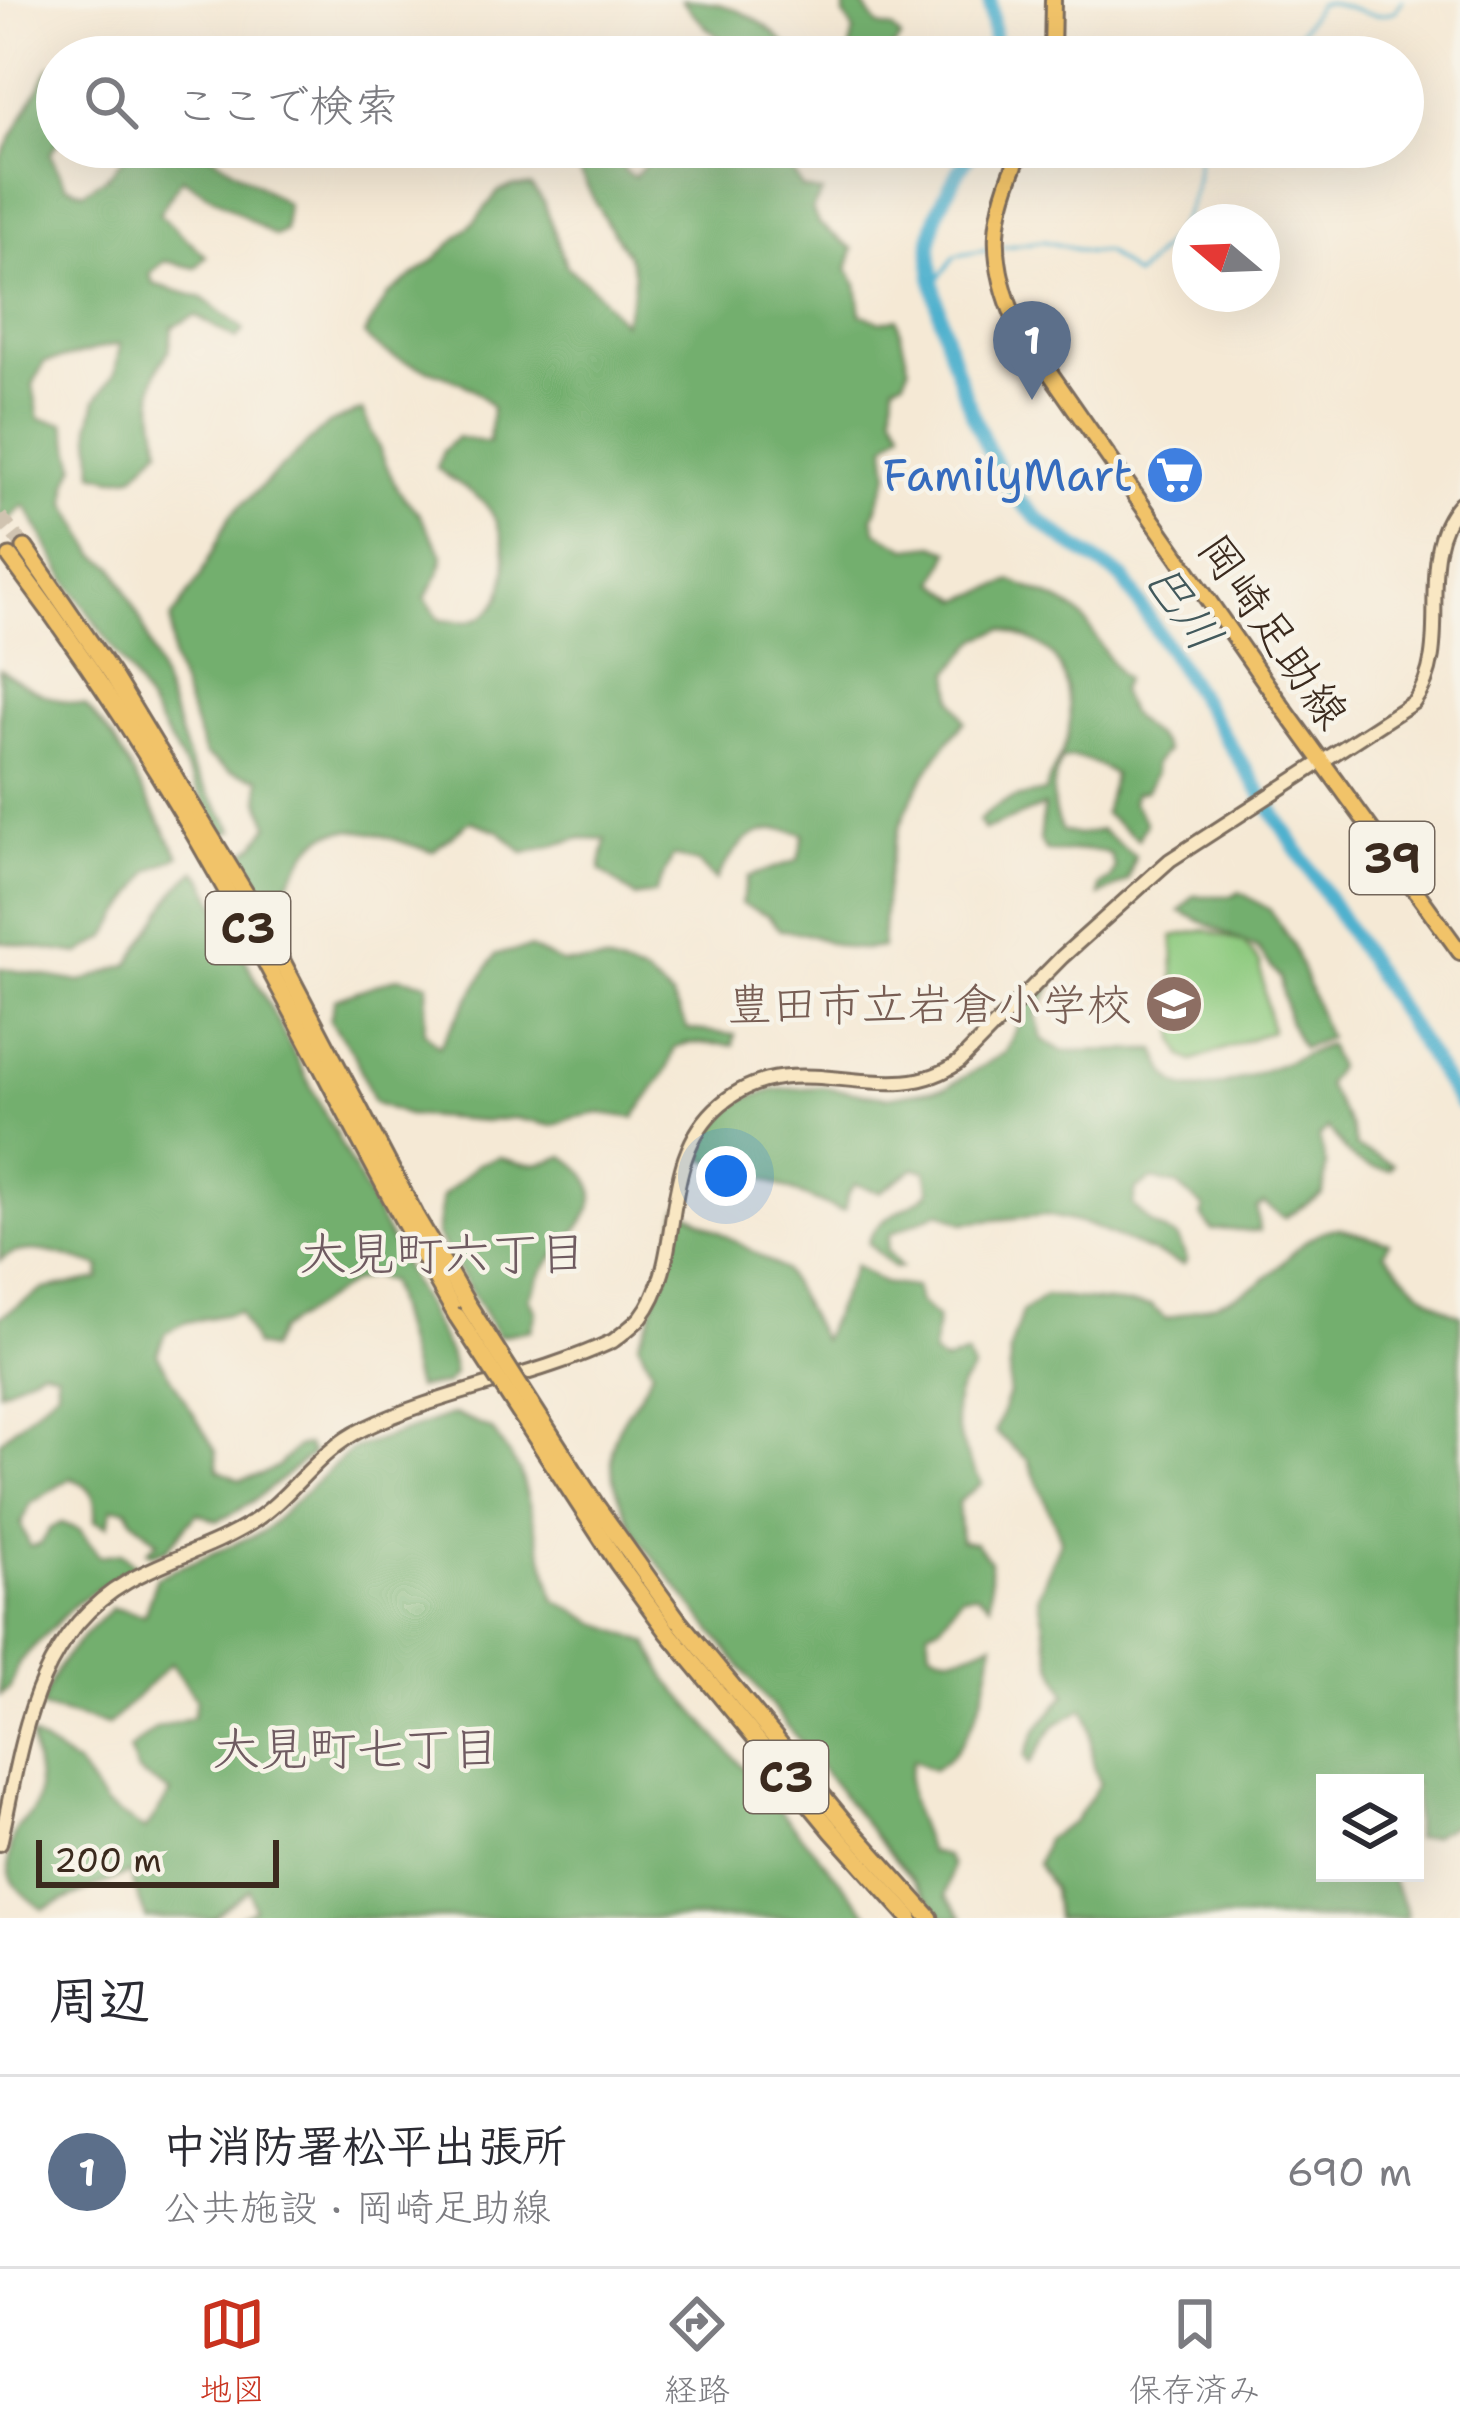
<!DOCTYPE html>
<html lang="ja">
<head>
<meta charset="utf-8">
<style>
	body { margin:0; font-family:"Shantell Sans","Klee One",sans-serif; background:#f7f7f7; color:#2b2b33 }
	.controls { position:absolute; right:36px; bottom:36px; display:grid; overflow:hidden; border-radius:0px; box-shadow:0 12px 48px #0002 }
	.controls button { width:108px; height:108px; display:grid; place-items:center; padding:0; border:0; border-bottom:3px solid #e1e1e2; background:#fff; color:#2b2b33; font:60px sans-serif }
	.compass { position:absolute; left:1172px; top:204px; width:108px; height:108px; border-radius:50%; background:#fff; box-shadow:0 12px 48px #0002; rotate:289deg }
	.scale { position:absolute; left:36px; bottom:30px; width:243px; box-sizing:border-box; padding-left:12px; border:6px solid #3b2a1e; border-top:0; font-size:33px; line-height:42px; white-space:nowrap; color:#3b2a1e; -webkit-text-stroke:9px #f7f3e8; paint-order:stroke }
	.you { position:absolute; left:726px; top:1176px; width:42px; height:42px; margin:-30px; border:9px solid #fff; border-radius:50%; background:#1a73e8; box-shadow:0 0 0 18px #1a73e833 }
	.badge { display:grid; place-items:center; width:78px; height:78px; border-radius:50%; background:#c8321e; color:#fff; font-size:39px; font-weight:700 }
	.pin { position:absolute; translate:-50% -99px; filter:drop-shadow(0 3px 6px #0008) }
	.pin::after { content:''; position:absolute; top:63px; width:42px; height:36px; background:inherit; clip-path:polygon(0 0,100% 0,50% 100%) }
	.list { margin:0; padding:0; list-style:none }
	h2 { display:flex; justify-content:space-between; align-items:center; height:156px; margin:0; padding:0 48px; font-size:51px }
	h2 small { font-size:39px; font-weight:400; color:#7c7c81 }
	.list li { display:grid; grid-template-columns:78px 1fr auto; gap:36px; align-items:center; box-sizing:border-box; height:192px; padding:0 48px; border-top:3px solid #e1e1e2 }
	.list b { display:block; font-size:45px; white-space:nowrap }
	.list p { margin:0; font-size:39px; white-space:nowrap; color:#7c7c81 }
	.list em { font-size:39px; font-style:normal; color:#7c7c81 }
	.icon { flex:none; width:66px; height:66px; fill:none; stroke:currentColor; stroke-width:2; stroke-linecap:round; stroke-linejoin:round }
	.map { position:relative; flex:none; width:1460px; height:1918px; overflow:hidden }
	.search { position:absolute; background:#fff; box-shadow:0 12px 48px #0002; left:36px; right:36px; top:36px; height:132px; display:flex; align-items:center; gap:30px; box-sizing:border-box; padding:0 42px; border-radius:66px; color:#7c7c81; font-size:45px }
	.sheet { height:348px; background:#fff }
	nav { display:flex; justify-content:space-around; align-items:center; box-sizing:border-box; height:168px; border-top:3px solid #e1e1e2; background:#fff; font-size:33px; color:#7c7c81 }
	nav a { display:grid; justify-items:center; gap:6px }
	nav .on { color:#c8321e }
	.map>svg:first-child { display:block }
	.green { fill:#8fcb80; stroke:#657a4f; stroke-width:3 }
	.forest { fill:#73af6e; stroke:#576c46; stroke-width:3 }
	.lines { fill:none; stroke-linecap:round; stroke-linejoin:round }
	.stream { stroke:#4fb1ce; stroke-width:3 }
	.river { stroke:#4fb1ce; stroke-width:15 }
	.highway-tunnel { stroke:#d0c3b0; stroke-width:15; stroke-dasharray:15 8; stroke-linecap:butt }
	.secondary-casing { stroke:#7c6d5e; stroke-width:18 }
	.primary-casing { stroke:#7c6d5e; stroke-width:20 }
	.highway-casing { stroke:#7c6d5e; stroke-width:21 }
	.secondary { stroke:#f9e7c3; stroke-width:12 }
	.primary { stroke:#f1c369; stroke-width:14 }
	.highway { stroke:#f1c369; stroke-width:15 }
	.highway-bridge-casing { stroke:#7c6d5e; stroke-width:21; stroke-linecap:butt }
	.highway-bridge { stroke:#f1c369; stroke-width:15 }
	.labels { text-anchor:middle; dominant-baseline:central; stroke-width:9; stroke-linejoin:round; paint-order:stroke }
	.shield { fill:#f7f3e8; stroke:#73665b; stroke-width:3 }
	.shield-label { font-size:42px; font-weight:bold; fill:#3b2a1e }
	.shop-label { font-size:45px; fill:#366cbe; stroke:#f7f3e8; text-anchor:end }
	.street-label { font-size:45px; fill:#3b2a1e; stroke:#f7f3e8 }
	.education-label { font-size:45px; fill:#785e54; stroke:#f7f3e8; text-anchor:end }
	.water-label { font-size:48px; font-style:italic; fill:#42595c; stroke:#f7f3e8 }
	.neighbourhood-label { font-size:48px; fill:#6f5b61; stroke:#f7f3e8 }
</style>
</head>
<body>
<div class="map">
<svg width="1460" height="1918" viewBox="0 0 1460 1918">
	<rect width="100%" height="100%" fill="#f7f3e8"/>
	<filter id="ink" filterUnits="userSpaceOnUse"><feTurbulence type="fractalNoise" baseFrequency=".00833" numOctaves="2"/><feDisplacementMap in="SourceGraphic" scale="24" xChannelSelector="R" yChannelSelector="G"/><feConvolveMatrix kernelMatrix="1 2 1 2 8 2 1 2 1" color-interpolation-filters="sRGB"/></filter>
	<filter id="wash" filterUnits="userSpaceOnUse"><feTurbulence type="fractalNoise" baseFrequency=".004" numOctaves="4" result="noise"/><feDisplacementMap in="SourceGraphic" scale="48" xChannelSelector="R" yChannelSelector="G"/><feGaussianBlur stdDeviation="2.7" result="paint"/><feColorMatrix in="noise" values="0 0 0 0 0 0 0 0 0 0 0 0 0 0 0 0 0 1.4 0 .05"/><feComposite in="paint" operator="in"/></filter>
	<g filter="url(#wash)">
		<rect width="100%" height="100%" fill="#f5e9d5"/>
		<!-- green -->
		<polygon class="green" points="1205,930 1243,942 1260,963 1271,1031 1193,1061 1183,1056 1176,1040 1173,936"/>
		<!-- forest -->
		<g class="forest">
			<path d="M681,0C729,0 766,18 796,57H743L707,28Z"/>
			<polygon points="845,0 865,0 863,5 878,26 893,29 901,38 886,57 848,57 854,31 844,15"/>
			<path d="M57,65V143L50,154L66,185L83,192L106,178L133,147H199L287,204L285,231L275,236L182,178L159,214L206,256L196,268L165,261L150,273L153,284L203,298L244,330L236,339L196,316L172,327C170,357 168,348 157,371C148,393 157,426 160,448L133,476L113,478L94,473L90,424L96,400L115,373L120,344C93,348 71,359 44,362L33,385L39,419L64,423L76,465L68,483L67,504L96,555L114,567L142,623L192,769L234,830L223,834L132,676L67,581L27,508L23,506L0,529V159L50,67Z"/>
			<path d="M568,147H616L625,172L634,177L661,147H779L802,188L822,193L812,209L818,223L853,249L847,269L857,285L861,314L881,322L897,318L909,368L904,379L894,383L893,412L903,429L886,445L889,473L873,518L877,532L907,548L934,545L950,551L936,582L961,600L1012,581C1032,590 1056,597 1074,610C1092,622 1105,661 1125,679L1120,690C1132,731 1155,727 1166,751L1154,764L1155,774L1146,791L1135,793L1132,801L1146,823L1138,839L1104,814L1114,774C1097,765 1082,753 1062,759C1051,784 1049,807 1062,831L1078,835L1101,830L1135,856L1128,880L1099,896V886L1110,879L1115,868L1110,854C1087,845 1069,855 1046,851L1040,841L1044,806L985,830L979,821C996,801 1019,796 1045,792C1050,772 1062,758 1067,739C1071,725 1070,714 1068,700C1062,653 1047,645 1003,629L978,639L950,672L953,699L965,721C900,796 886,849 882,947C836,956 820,931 780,930L768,916L741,904L748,877L798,860L804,834C758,819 738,841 716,880L698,863L673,856L655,893L635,897L600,870L606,839L581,838L524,853L499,831L470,821L433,851C397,844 338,809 309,850C294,872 285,892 265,911L234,861L255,845L269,825L260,801L259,778L230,771L205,755L172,659L171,619L200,577L230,516L328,424L362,410L397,489L419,514L443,555L439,574L425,598L440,620C449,620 460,623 469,621C520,612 511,530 483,502C470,489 451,480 437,468L443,451L457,437L489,443L492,408C458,364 402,375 364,335L388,295L435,259L476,220L498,192L512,186H531L544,202L566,266L595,290L623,323C648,261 626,259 599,209C588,189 578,167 568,147Z"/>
			<path d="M0,669C28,689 51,701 85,705L114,740L179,856L150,871L106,938L79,954L0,942Z"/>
			<path d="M196,871L203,878L449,1353L454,1374L446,1384L416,1388L389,1282L371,1276L352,1282L278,1331L269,1349L255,1346L239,1312L187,1322L165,1333L157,1354L216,1451L218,1470L240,1480L261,1475L278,1466L297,1447L307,1445L312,1454C280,1479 254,1505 217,1521L197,1513L167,1549L152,1554L147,1551L158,1542L133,1520L127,1509L112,1508L108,1526L95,1521C96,1497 94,1488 71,1478L30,1504L21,1524L30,1547L41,1544L50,1529L62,1523L80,1530L99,1556L121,1553L136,1565L76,1603L19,1662L10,1688L0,1695V1441L57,1390V1373L42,1368L0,1392V1317L44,1289L99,1279L100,1267C71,1258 26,1238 0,1261V968L81,982L129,964L177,888Z"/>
			<polygon points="1240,892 1270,910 1293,945 1328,1038 1302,1048 1288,1020 1280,978 1258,949 1180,911 1193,896 1233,896"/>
			<polygon points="530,948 562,963 606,962 646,975 671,997 688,1029 735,1035 733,1045 688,1043 675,1047 667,1070 634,1118 600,1113 572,1118 553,1126 514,1118 486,1121 407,1115 374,1102 355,1056 330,1020 335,999 398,977 428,983 424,1032 439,1047 496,954"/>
			<path d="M1055,972L1058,974L1036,1015L1042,1039L1062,1051L1156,1050C1162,1064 1168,1082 1183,1087C1212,1097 1298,1056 1328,1045L1337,1067L1326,1084L1350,1126L1356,1147L1393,1165L1390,1170C1355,1169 1347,1153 1328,1128L1319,1137L1326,1165L1323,1194L1284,1218L1264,1203L1257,1208L1259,1231C1242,1232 1229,1228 1212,1230L1201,1215L1204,1208L1177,1185L1153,1179L1136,1189L1133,1205L1152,1224L1178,1238L1187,1260L1183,1265L1088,1225L1047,1215L963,1223L940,1212L890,1234L887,1250L901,1267L894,1268L868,1243C877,1214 911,1210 930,1191L926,1171L915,1168L880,1192L855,1184L847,1195L845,1210H838L750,1173L700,1158L697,1151L723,1116L745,1098L775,1090L822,1087L887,1097L947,1087L1006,1052L1033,993Z"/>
			<path d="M564,1156C623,1193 578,1226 548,1264C540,1273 535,1287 529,1298L536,1312L531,1330L498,1336L437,1235L442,1197L478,1164L500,1157C525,1167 540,1166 564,1156Z"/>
			<path d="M679,1208L784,1270L822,1340L855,1265L883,1283L915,1287L919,1302L937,1318L933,1355L943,1362L967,1355L973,1370C968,1377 959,1388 957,1396C949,1422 968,1462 982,1483L958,1502L961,1541L975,1543L990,1561V1604L977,1594L962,1595L940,1625L928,1630L930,1649C950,1662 974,1652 993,1642C989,1684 972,1750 933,1770L913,1760C901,1794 919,1820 929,1852L946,1856L952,1866L946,1896L963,1918H945L879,1841L638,1538C620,1502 598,1458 623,1420C634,1402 645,1390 652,1370L638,1342L650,1319Z"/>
			<path d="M1338,1228L1389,1242L1384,1253C1405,1276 1430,1305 1460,1315V1821L1432,1836L1415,1838V1783H1325V1873H1390C1392,1891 1407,1898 1407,1918H1056L1053,1889L1037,1864L1046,1839L1074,1822L1100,1783C1085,1753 1097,1737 1084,1709L1055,1725L1029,1764L1025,1756L1037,1729L1066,1694L1052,1663L1038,1596L1061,1539L1028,1460L995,1432L1009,1393L1010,1350L1022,1312L1045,1296L1151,1306L1166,1319C1198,1308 1234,1301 1262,1281C1289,1262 1303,1231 1338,1228Z"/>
			<path d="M454,1414L492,1430L520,1471L555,1600L597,1623L648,1643L667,1679L872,1918H236L254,1909L249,1889L212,1918H146L129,1873L43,1909C11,1888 0,1871 15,1832C19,1823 29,1818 33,1810C45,1789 33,1759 31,1736L77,1765L105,1805L145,1830L171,1793L138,1772L129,1750L156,1728L193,1717L196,1699L171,1663L108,1725L41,1708C54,1662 79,1640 112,1608L144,1615L157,1577L262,1532L351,1450Z"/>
		</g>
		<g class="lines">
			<!-- stream -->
			<g class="stream">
				<path d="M1282,57L1319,4C1346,0 1368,24 1395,11L1402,0"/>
				<path d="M1004,247L1043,241L1087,252H1106L1135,276C1174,239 1202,203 1197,147"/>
				<polyline points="932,287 955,256 994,249"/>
			</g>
			<!-- river -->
			<g class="river">
				<polyline points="990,0 996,57"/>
				<path d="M974,147C956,176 936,204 931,239C923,295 981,457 1019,500C1048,532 1087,554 1123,578L1460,1104"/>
			</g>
		</g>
	</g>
	<g filter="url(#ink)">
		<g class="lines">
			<!-- highway-tunnel -->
			<polyline class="highway-tunnel" points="0,517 25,548"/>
			<!-- secondary casing -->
			<g class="secondary-casing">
				<path id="secondary" d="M0,1844C22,1746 31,1638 127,1582C166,1559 212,1548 251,1523C292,1497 317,1451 363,1429C443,1391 533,1378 613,1341C622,1334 633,1326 641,1317C688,1256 655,1160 721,1104C796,1040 887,1115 959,1062L1062,957L1170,860L1414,702C1456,645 1411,558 1460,503"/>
			</g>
			<!-- primary casing -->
			<g class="primary-casing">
				<g id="primary">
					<polyline points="1052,57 1053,0"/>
					<path d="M1023,147C991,214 987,258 1018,327L1284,709L1460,952"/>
				</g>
			</g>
			<!-- highway casing -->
			<g class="highway-casing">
				<g id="highway">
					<polyline points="25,548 112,674 253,906 415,1215 466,1302"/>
					<path d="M10,557C86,658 157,766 219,877C301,1022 373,1172 457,1316"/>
					<polyline points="678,1620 845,1823 930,1918"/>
					<polyline points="668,1632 833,1832 910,1918"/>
				</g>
			</g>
			<!-- secondary -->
			<use href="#secondary" class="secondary"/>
			<!-- primary -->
			<use href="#primary" class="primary"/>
			<!-- highway -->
			<use href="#highway" class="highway"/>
			<!-- highway-bridge casing -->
			<g class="highway-bridge-casing">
				<g id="highway-bridge">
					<polyline points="466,1302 595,1504 678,1620"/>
					<polyline points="457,1316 617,1562 668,1632"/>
				</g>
			</g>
			<!-- highway-bridge -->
			<use href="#highway-bridge" class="highway-bridge"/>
		</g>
	</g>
	<!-- icons -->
	<defs>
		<g id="supermarket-disc" transform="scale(3)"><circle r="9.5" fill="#3f7fe0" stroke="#f7f3e8"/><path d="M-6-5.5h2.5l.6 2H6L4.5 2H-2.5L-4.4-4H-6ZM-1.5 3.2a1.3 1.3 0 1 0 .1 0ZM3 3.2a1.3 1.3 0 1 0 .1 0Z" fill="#fff"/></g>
		<g id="school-disc" transform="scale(3)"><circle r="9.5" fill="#8d6e63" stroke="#f7f3e8"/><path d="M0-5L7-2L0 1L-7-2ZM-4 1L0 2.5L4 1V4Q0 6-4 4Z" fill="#fff"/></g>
	</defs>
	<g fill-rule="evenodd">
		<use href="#supermarket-disc" x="1175" y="475"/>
		<use href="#school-disc" x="1174" y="1004"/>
	</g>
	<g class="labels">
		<!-- shield labels -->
		<g class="shield">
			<rect x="1350" y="822" width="84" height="72" rx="9"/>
			<rect x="206" y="892" width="84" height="72" rx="9"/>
			<rect x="744" y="1741" width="84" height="72" rx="9"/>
		</g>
		<g class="shield-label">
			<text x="1392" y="858">39</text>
			<text x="248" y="928">C3</text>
			<text x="786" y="1777">C3</text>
		</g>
		<!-- shop labels -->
		<g class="shop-label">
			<text x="1133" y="475">FamilyMart</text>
		</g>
		<!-- street labels -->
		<g class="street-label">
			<text transform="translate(1274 631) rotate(55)">岡崎足助線</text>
		</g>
		<!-- education labels -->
		<g class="education-label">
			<text x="1132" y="1004">豊田市立岩倉小学校</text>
		</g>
		<!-- water labels -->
		<g class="water-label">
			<text transform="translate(1184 606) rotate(55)">巴川</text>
		</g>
		<!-- neighbourhood labels -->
		<g class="neighbourhood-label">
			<text x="443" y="1253">大見町六丁目</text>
			<text x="356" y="1748">大見町七丁目</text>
		</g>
	</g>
</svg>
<div class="controls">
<button><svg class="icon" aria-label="layers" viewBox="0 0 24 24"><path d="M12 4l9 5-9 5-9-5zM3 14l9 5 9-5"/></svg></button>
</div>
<svg class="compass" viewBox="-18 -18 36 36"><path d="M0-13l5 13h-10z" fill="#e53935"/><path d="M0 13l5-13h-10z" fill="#7c7c81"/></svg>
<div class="scale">200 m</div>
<div class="you"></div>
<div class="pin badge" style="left:1032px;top:400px;background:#5c6f8a">1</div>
<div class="search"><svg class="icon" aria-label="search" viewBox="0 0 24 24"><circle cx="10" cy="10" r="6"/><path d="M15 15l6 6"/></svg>ここで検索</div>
</div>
<section class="sheet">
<h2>周辺<small></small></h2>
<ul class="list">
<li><span class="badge" style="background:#5c6f8a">1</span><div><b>中消防署松平出張所</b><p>公共施設 · 岡崎足助線</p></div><em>690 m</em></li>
</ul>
</section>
<nav>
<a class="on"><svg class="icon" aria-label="map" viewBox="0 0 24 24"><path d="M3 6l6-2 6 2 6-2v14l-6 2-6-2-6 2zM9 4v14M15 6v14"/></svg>地図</a>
<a><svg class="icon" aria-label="directions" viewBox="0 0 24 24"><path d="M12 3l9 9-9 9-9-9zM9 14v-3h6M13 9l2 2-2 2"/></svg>経路</a>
<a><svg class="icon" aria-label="saved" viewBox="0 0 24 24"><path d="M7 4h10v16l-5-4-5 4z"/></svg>保存済み</a>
</nav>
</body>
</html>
